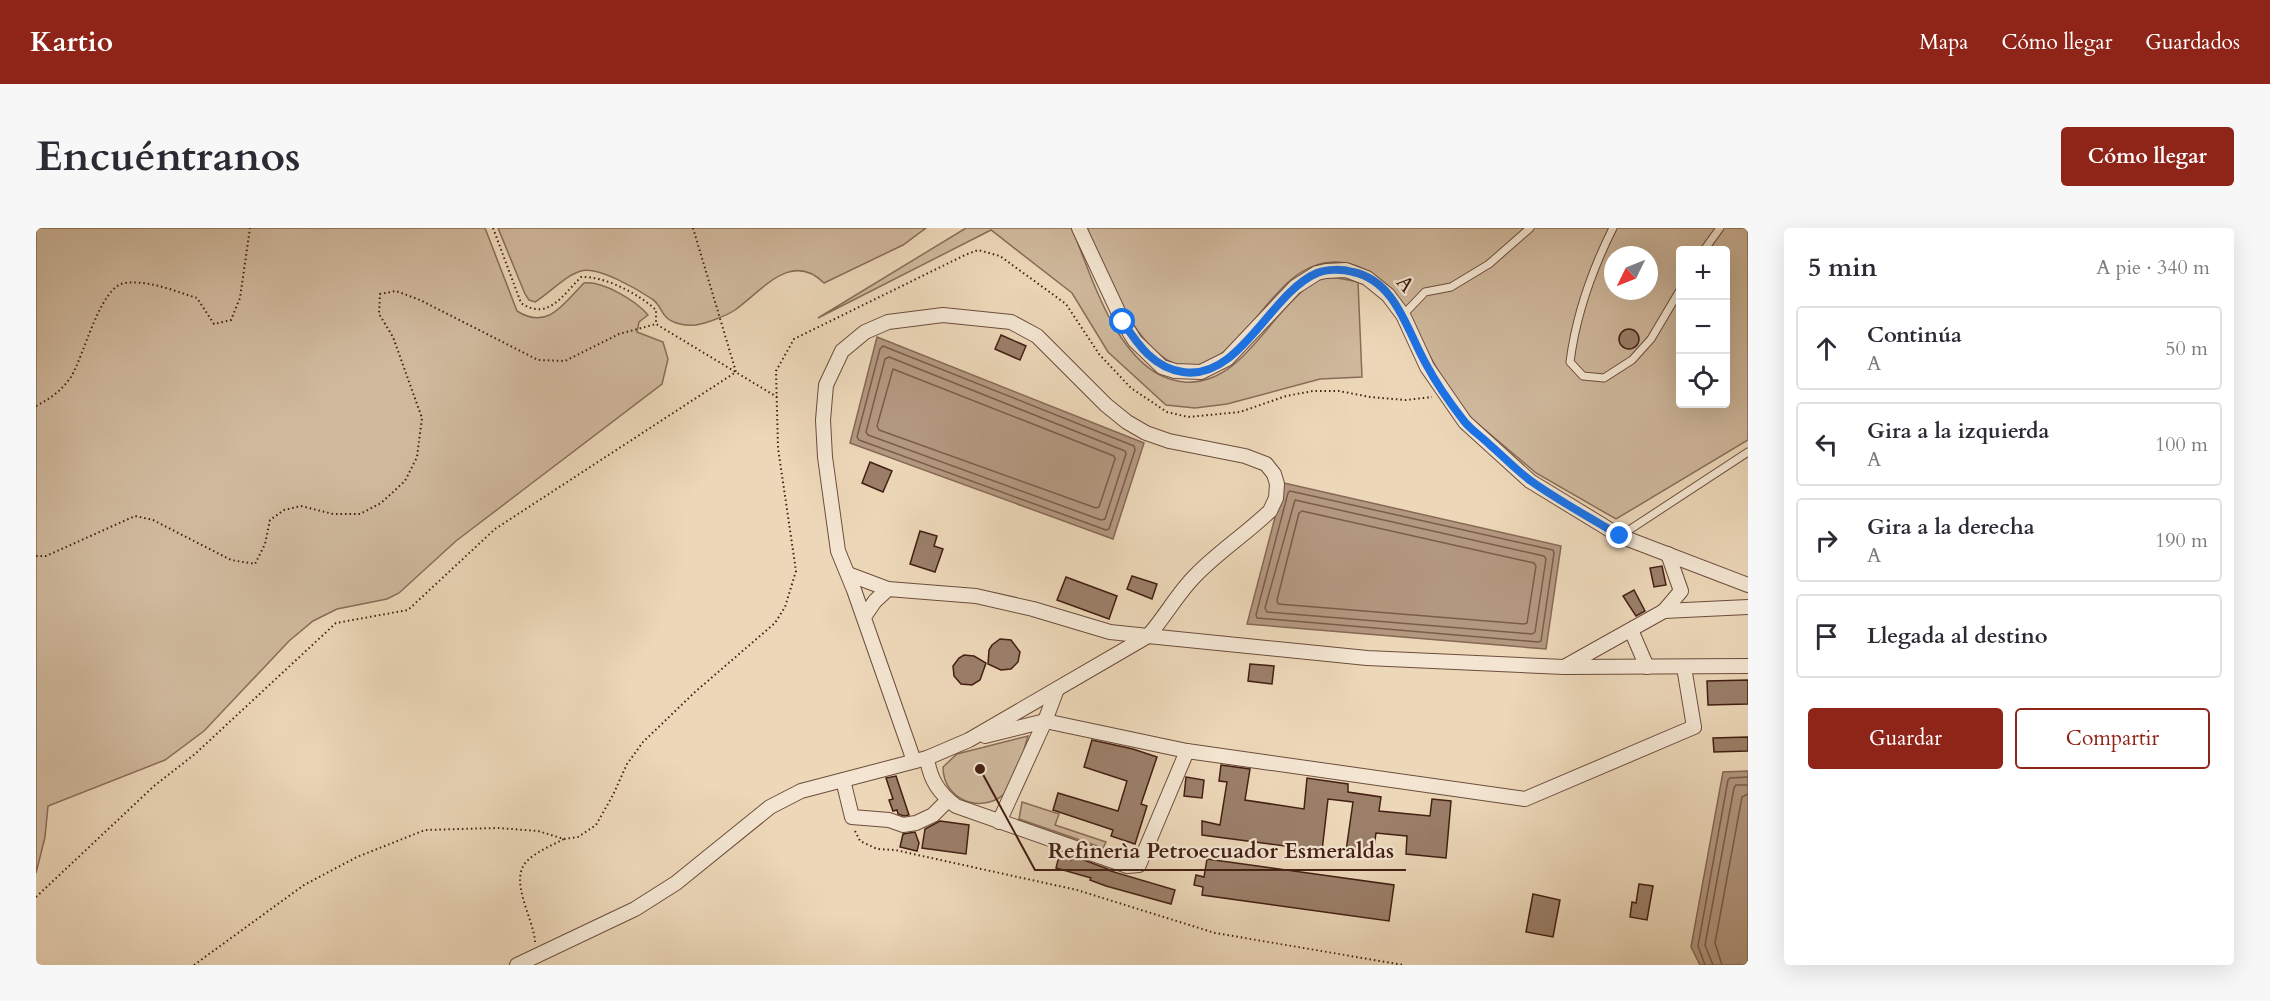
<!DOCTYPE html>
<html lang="es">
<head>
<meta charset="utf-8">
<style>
	body { margin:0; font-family:Cardo,serif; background:#f7f7f7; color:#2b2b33 }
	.controls { position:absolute; right:18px; top:18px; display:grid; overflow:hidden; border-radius:6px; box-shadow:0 6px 24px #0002 }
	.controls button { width:54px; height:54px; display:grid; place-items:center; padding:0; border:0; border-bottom:2px solid #e1e1e2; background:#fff; color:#2b2b33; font:30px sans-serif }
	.compass { position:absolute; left:1568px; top:18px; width:54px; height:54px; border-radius:50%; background:#fff; box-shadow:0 6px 24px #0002; rotate:227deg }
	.stop { position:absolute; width:18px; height:18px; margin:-14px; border:4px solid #1a73e8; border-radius:50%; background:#fff }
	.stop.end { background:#1a73e8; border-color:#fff; box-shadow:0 2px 6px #0008 }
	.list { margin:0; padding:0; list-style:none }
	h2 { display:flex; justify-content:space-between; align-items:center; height:78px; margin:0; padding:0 24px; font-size:26px }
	h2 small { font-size:20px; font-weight:400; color:#7c7c81 }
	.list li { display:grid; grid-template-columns:39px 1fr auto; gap:18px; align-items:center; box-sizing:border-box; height:84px; margin:0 12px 12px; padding:0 12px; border:2px solid #e1e1e2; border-radius:6px }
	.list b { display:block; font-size:22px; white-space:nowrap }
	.list p { margin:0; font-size:20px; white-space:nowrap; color:#7c7c81 }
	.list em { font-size:20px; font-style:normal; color:#7c7c81 }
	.actions { display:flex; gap:12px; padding:18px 24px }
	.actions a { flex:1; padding:14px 0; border:2px solid #8f2418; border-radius:6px; text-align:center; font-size:21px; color:#8f2418 }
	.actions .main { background:#8f2418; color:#fff }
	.icon { flex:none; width:33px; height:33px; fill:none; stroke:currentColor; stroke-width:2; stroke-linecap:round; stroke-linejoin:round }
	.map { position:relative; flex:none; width:1712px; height:737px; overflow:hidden; border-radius:6px }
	header { display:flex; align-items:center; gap:36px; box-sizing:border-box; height:84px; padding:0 30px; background:#8f2418; color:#fff }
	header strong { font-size:28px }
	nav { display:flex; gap:33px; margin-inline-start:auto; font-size:21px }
	.intro { display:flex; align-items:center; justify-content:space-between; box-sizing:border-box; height:144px; padding:0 36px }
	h1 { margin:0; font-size:42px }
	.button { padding:15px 27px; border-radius:6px; background:#8f2418; color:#fff; font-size:21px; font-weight:700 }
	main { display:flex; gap:36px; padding:0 36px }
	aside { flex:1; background:#fff; border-radius:6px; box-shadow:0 6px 24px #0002 }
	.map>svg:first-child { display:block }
	.green { fill:#cfb89c; stroke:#896c58; stroke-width:1.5; fill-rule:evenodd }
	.water { fill:#b39880; stroke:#866854; stroke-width:1.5 }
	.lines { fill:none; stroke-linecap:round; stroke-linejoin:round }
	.shore { stroke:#7b5c4a; stroke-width:1.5 }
	.building { fill:#9b7f69; stroke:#431f13; stroke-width:1.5 }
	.service-casing { stroke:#6d4d3c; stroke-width:9 }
	.minor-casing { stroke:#6d4d3c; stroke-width:16 }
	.path { stroke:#431f13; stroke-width:2; stroke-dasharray:1.5 3; stroke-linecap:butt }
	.service { stroke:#f3e5d1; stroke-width:7 }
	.minor { stroke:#f3e5d1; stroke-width:14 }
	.route { stroke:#1a73e8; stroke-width:8 }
	.labels { text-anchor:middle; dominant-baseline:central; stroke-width:4.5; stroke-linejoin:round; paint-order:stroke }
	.street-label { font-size:21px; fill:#431f13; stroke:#f3e5d1 }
	.leader { fill:none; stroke:#431f13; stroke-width:2 }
	.callout-dot { fill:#431f13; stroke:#f3e5d1; stroke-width:2 }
	.callout-label { font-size:22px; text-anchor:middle; font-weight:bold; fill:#431f13; stroke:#f3e5d1; stroke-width:4.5; stroke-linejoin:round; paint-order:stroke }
</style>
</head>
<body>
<header>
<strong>Kartio</strong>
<nav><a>Mapa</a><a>Cómo llegar</a><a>Guardados</a></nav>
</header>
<div class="intro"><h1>Encuéntranos</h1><a class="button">Cómo llegar</a></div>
<main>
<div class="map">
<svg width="1712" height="737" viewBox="0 0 1712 737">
	<rect width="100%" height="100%" fill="#ecd7b8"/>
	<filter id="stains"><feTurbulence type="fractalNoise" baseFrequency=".00333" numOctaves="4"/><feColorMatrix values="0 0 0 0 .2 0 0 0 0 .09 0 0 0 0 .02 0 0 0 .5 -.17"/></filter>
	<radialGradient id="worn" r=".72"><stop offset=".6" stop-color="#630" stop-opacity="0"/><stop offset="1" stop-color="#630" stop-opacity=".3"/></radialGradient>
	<!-- green -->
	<g class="green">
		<path d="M0,0H449L481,83C512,103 528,75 548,55C567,53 599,72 612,87L603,94L601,104L627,114L632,131L626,156L420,313L363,365L351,371L301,381L277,393L253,413L168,503L129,532L12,578L9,609L0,645Z"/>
		<path d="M462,0H890L867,17L788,55C755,22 726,63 699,82C690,88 671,95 660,97C650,98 637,96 630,89C624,83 624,76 616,71C601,61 562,38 545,43C528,48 514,65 499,74L493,72L489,66Z"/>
		<path d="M930,0H1036C1049,33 1061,69 1079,100C1095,126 1116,151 1148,154C1198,158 1226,102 1257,72C1264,65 1272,56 1281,52C1294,47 1309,51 1322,54L1326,149L1284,151L1191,176L1159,180L1130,177L1072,124L1036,65L955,2L782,90Z"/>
		<path d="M1051,0H1712V212L1580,291L1500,245L1435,190L1416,167L1357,63C1340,46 1322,34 1298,34C1237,36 1217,121 1164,137C1109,154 1066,38 1051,0ZM1644,22H1690V176H1644ZM1577,27H1613V63H1577Z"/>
		<path d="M992,508C988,520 982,547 976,557C956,589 907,577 907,539L921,526Z"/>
		<polygon points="986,574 1023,586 1019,597 1070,614 1067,620 983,591"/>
	</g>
	<!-- water -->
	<g class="water">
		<polygon points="841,109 1108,215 1077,311 814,215"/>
		<polygon points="1248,255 1525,318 1510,421 1211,396"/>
		<polygon points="1712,543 1712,737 1664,737 1655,719 1687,544"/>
	</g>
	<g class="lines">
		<!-- shore -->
		<g class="shore">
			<polygon points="847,118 1098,218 1099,222 1073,301 1070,302 823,212 821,209 844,121"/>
			<polygon points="853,129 1089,223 1090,226 1069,291 1065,292 832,207 830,204 849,131"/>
			<polygon points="857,141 1078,228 1079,231 1063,279 1060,280 843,202 841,198"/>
			<polygon points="1254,263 1517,322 1518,325 1505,413 1502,414 1221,390 1220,387 1252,265"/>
			<polygon points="1259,272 1508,328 1510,331 1499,404 1496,406 1231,384 1229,380"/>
			<polygon points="1266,283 1498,335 1500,338 1491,395 1488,396 1242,376 1241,372 1263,285"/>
			<polyline points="1669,737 1662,718 1692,552 1694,550 1712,549"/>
			<polyline points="1677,737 1669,717 1698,560 1700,557 1712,557"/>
			<polyline points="1686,737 1679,715 1706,569 1712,566"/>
		</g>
	</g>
	<!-- building -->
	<g class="building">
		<circle cx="1593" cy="111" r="10"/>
		<polygon points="965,107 990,118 984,132 959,121"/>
		<polygon points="834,234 856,243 847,264 826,255"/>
		<polygon points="884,303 901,308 898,318 907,321 899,344 874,336"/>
		<polygon points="1626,338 1630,357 1618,359 1614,340"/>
		<polygon points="1096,348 1121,356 1116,371 1091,361"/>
		<polygon points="1030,349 1081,368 1073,391 1021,372"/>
		<polygon points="1598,362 1609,383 1600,388 1587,368"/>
		<polygon points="964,411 975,412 984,424 982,434 975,441 965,442 952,436 953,422 956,417"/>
		<polygon points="928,427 938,428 950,435 944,452 936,457 925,456 918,448 917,438 923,430"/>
		<polygon points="1214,436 1238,438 1236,456 1212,453"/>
		<polygon points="1712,452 1712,476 1672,477 1671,453"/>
		<polygon points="1712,509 1712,523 1678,524 1677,510"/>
		<polygon points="1056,512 1097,521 1121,529 1105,576 1111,578 1099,616 1075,608 1077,602 1017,582 1022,565 1082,583 1091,553 1048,539"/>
		<polygon points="1185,537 1214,541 1209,572 1268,581 1271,550 1312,556 1312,564 1345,569 1343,583 1394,588 1396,571 1415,573 1410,630 1370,626 1371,608 1340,605 1337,626 1310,623 1317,574 1292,571 1286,623 1166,607 1166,593 1184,597 1191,554 1183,553"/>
		<polygon points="860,548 873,587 868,588 862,586 861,582 857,583 853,572 857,571 850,550"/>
		<polygon points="1150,549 1168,552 1166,570 1148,568"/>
		<polygon points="904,593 933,597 930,626 886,620 889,601"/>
		<polygon points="879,604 883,615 881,623 864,619 867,606"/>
		<polygon points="1023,628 1035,632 1037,628 1072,641 1071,642 1139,662 1135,676 1070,658 1054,652 1055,650 1020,640"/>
		<polygon points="1171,631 1358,657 1353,693 1166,667 1167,659 1158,657 1160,647 1168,649"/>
		<polygon points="1603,656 1617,658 1611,692 1594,689 1596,674 1600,675"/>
		<polygon points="1497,666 1524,672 1517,709 1490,704"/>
	</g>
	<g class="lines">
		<!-- service casing -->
		<g class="service-casing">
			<g id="service">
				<path d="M1577,0C1556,42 1540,87 1534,134L1547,148L1568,150L1596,132L1615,111L1644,62"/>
				<polyline points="1668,22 1684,0"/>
				<polyline points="1367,87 1389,64 1415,59 1453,36 1494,0"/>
				<polyline points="1584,308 1712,224"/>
			</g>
		</g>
		<!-- minor casing -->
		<g class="minor-casing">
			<g id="minor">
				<polyline points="1043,0 1087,94 1099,113 1126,139 1139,143 1165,144 1191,131 1259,59 1281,45 1290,43 1310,42 1331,50 1352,67 1367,87 1391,139 1429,194 1494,253 1584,308 1712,357"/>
				<polyline points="812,346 852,361"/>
				<polyline points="1628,383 1645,363 1632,326"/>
				<path d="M828,389L839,373L852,361L940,368L997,381L1074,404L1112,408C1129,389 1141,366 1159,348C1182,324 1210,306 1234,283L1240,270L1241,256L1238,246L1230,236L1209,228L1133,213L1110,205L1091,194L1070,177L1001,108L975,94L907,87L852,94L829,104L806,123L790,157L787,192L789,229L802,323L818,362L878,533"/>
				<polyline points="1595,402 1611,439"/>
				<polyline points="1530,439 1712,438"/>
				<polyline points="949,508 1009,493 1151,523 1489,571 1658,499 1648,439"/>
				<path d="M891,530C894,552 903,565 920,578L1091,638L1103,637L1151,523"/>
				<polyline points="807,552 816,589 853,592 867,597 880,595 897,587 912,572"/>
				<polyline points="963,594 1009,493 1021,461"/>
				<polyline points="481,737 599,681 640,655 734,579 765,563 891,530 933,512 1112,408 1331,430 1528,439 1628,383 1712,379"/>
			</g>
		</g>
		<!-- path -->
		<g class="path">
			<path d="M457,0L485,75C512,93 526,68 545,49C569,48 603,66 620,82V96L741,169"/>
			<path d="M0,178C14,171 26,162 35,149C48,128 64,58 89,55C114,52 138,63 161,70L178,96L195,92L204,70L214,0"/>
			<polyline points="0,328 10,328 99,288 117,292 195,332 219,336 229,316 234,292 248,282 265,278 297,286 324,286 345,275 369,253 381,229 386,190 357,109 343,86 344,66 360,63 384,72 502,132 529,133 583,106 620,96"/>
			<polyline points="819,603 824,613 841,621 859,622 1041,662 1179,705 1368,737"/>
			<polyline points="0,669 118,558 159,526 300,395 372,382 459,301 700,144 657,0"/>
			<path d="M499,714C498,691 472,652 491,633C501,623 517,617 528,611"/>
			<polyline points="158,737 268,657 321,629 389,602 462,600 502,603 528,611 542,609 560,597 577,567 591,536 607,514 659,464 739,395 749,379 760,343 742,220 740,143 758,111 929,27 942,22 964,28 1030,76 1063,126 1095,160 1131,184 1152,189 1204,184 1250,168 1277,163 1303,163 1334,169 1370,172 1396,169"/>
		</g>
		<!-- service -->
		<use href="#service" class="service"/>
		<!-- minor -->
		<use href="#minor" class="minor"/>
	</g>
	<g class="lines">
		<!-- route -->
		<path class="route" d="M1087,94C1102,117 1118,140 1147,144C1204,153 1234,65 1281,45C1291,41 1306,41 1317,44C1360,53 1371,103 1390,136C1400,155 1414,175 1428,193C1435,202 1446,209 1454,217C1468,229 1481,243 1495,253C1523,273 1555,290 1584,308"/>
	</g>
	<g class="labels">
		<!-- street labels -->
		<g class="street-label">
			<text transform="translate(1369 56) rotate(50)">A</text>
		</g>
	</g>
	<!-- callouts -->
	<path class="leader" d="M944 541L999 642H1370"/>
	<circle class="callout-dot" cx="944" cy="541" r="6"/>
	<g class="callout-label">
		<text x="1185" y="630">Refinerìa Petroecuador Esmeraldas</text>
	</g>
	<rect width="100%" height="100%" filter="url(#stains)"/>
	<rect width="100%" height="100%" fill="url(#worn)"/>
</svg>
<div class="controls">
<button>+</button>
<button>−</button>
<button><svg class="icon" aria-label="locate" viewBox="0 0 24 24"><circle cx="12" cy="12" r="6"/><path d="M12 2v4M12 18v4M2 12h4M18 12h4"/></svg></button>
</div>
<svg class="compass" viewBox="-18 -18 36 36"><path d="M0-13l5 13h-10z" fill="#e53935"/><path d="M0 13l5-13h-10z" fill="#7c7c81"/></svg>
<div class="stop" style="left:1087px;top:94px"></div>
<div class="stop end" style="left:1584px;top:308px"></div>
</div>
<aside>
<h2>5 min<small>A pie · 340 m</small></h2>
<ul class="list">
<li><svg class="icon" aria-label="ahead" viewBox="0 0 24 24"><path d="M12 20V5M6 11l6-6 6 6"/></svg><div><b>Continúa</b><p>A</p></div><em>50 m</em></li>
<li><svg class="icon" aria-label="left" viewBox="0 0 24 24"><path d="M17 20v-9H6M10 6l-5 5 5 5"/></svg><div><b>Gira a la izquierda</b><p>A</p></div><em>100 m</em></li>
<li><svg class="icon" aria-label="right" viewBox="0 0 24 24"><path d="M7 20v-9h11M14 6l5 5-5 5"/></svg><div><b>Gira a la derecha</b><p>A</p></div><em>190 m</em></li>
<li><svg class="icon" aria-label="arrive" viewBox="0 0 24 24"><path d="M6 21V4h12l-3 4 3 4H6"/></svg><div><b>Llegada al destino</b></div></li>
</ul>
<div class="actions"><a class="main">Guardar</a><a>Compartir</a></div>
</aside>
</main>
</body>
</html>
